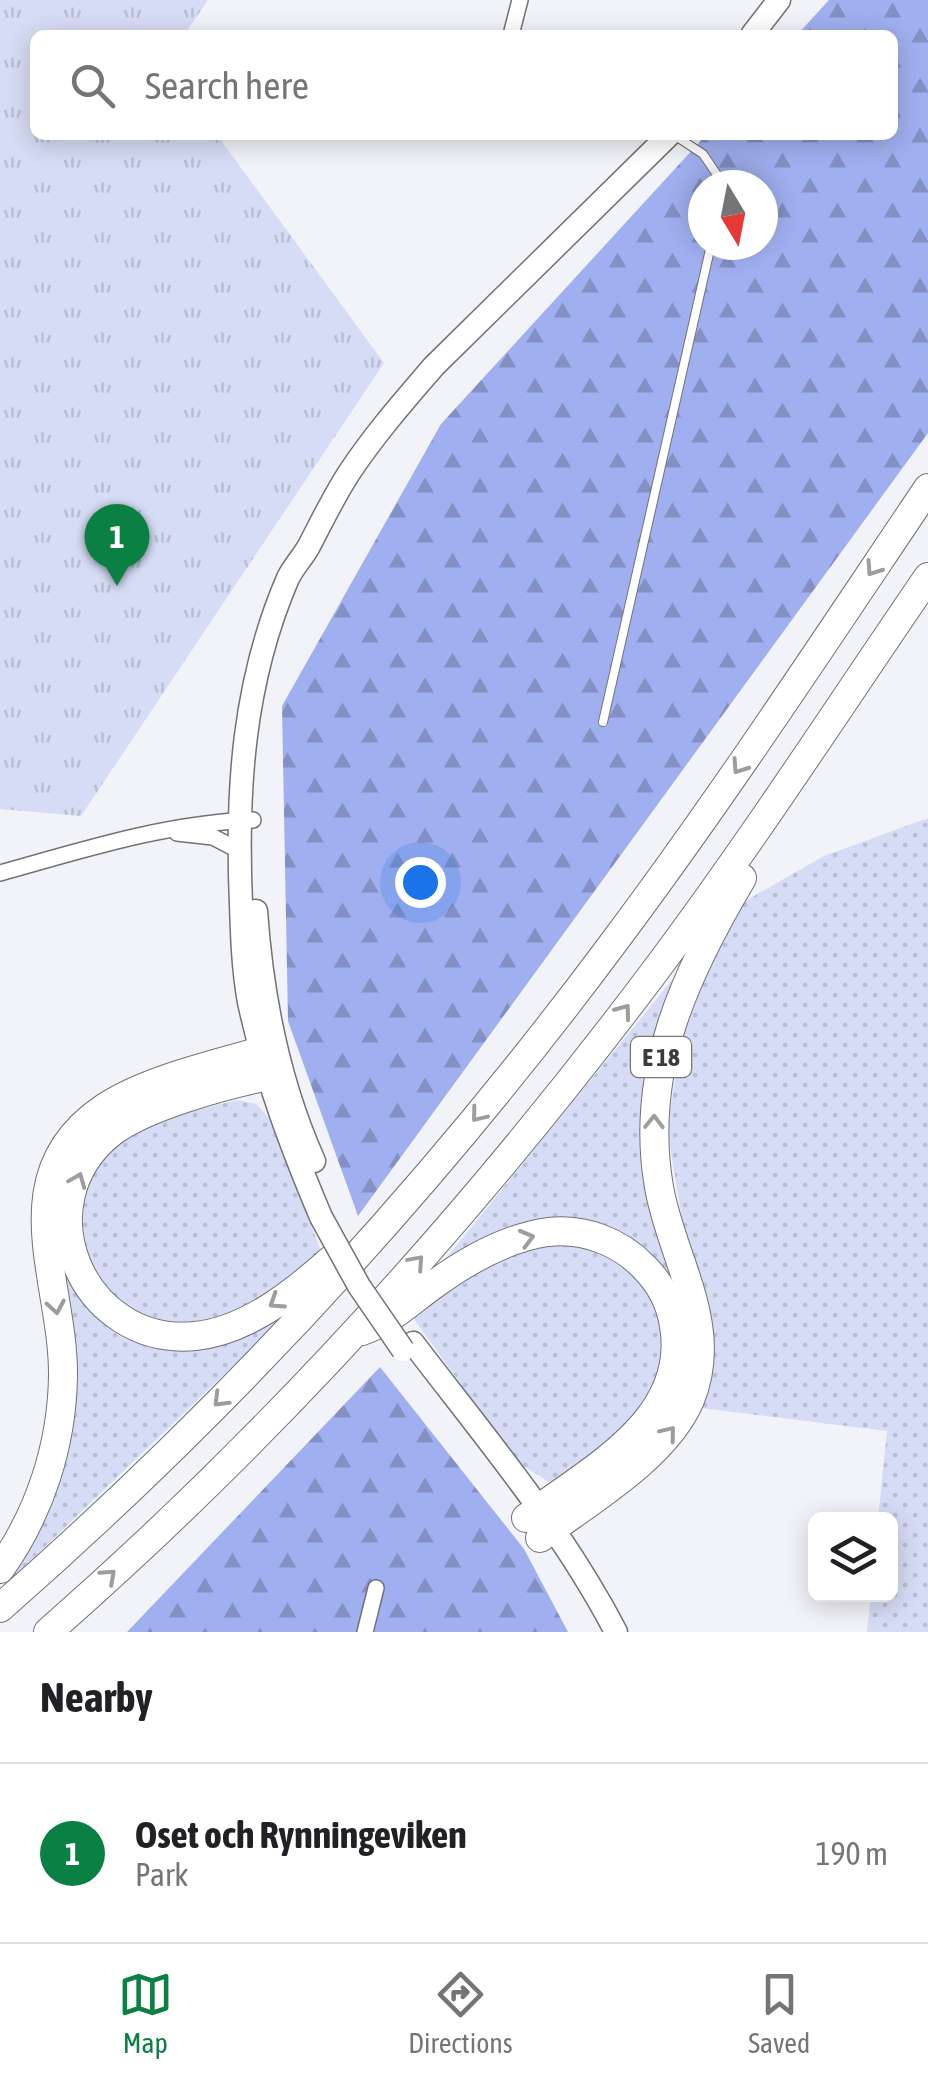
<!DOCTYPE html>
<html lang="en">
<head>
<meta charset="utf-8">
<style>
	body { margin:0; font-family:"Asap Condensed",sans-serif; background:#f6f6f6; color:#202124 }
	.controls { position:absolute; right:30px; bottom:30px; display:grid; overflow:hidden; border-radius:15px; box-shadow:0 5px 25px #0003 }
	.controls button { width:90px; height:90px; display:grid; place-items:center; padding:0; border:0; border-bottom:2px solid #e0e0e0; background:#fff; color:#202124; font:50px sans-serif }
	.compass { position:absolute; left:688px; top:170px; width:90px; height:90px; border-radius:50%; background:#fff; box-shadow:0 5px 25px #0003; rotate:170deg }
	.you { position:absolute; left:420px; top:882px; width:35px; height:35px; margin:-25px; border:8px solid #fff; border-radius:50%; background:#1a73e8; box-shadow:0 0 0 15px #1a73e833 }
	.badge { display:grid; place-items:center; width:65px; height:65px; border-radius:50%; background:#0b8043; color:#fff; font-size:32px; font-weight:700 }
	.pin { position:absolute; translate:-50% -82px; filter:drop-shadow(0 2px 5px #0008) }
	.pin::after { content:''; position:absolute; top:52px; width:35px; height:30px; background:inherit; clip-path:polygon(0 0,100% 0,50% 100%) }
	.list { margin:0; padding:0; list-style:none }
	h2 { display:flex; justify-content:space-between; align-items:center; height:130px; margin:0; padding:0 40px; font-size:42px }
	h2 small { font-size:32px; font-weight:400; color:#757577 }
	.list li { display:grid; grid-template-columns:65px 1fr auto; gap:30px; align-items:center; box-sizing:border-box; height:180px; padding:0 40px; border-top:2px solid #e0e0e0 }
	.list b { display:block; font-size:38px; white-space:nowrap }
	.list p { margin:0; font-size:32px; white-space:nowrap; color:#757577 }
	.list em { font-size:32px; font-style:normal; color:#757577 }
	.icon { flex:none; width:55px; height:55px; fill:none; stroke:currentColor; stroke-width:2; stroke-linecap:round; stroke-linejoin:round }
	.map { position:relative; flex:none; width:928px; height:1632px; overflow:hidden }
	.search { position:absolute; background:#fff; box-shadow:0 5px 25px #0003; left:30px; right:30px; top:30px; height:110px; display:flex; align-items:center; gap:25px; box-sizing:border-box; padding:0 35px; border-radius:15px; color:#757577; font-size:38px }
	.sheet { height:310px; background:#fff }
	nav { display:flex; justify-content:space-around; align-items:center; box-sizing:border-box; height:140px; border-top:2px solid #e0e0e0; background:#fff; font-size:28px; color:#757577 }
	nav a { display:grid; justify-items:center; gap:5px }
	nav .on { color:#0b8043 }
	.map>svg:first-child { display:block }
	.grass { fill:url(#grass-dots) }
	.forest { fill:url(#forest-firs); fill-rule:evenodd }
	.park { fill:url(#park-tufts) }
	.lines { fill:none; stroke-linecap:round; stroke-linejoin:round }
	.lane-casing { stroke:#717276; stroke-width:10 }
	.street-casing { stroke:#717276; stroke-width:18 }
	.secondary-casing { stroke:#717276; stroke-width:25 }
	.highway-casing { stroke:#717276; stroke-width:30 }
	.lane { stroke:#fff; stroke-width:8 }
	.street { stroke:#fff; stroke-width:15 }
	.secondary { stroke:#fff; stroke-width:22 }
	.highway { stroke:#fff; stroke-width:28 }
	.secondary-bridge-casing { stroke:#717276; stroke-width:25; stroke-linecap:butt }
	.secondary-bridge { stroke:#fff; stroke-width:22 }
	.oneway { stroke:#9d9d9e }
	.labels { text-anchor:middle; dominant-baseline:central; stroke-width:8; stroke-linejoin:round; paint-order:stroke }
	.shield { fill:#fff; stroke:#767677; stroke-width:2.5 }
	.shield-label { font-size:25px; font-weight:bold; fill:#3b3b3d }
</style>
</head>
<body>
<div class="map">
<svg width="928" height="1632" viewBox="0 0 928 1632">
	<defs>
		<pattern id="grass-dots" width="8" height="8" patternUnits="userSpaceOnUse" patternTransform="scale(2.5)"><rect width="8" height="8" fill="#d6dcf5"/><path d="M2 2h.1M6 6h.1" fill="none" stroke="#b9bed3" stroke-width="1.8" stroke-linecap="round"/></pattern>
		<pattern id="forest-firs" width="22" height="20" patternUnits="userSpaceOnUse" patternTransform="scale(2.5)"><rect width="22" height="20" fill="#a0afef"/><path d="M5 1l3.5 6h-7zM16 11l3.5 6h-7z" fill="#8490c3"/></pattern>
		<pattern id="park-tufts" width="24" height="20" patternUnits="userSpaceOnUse" patternTransform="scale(2.5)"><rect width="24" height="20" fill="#d6dcf5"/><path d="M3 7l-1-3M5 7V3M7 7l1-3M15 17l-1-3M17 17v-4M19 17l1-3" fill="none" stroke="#b9bed3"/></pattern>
	</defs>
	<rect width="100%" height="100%" fill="#f2f3f8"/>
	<!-- grass -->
	<g class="grass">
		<polygon points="928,818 928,1632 867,1632 871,1595 890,1594 890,1520 878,1519 887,1431 701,1408 714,1336 683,1226 667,1128 683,1032 733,908 824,856"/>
		<path d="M676,975C660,1024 642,1073 641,1125C639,1185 667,1249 683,1306L565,1222L431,1277Z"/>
		<path d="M237,1100L256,1104L269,1118L321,1251C290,1278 258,1304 219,1318C210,1321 199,1321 189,1321C82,1329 42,1183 135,1132C165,1115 204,1109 237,1100Z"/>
		<polygon points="546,1242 588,1244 625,1263 653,1293 666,1328 665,1368 632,1424 563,1480 549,1482 517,1462 411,1315 499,1257"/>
		<path d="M60,1247C65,1261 68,1278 76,1291C126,1377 215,1350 287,1314L6,1584L38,1528Z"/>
	</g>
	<!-- forest -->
	<g class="forest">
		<path d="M829,0H928V433L358,1216L288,1021L282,706L441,424L706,135H893V35H797ZM703,185H763V245H703Z"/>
		<polygon points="380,1367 524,1549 568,1632 127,1632"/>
	</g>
	<!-- park -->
	<polygon class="park" points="0,0 208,0 184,35 35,35 35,135 217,135 384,363 81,816 0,809"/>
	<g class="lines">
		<!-- lane casing -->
		<g class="lane-casing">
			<g id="lane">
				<polyline points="674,135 703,154 724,185"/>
				<polyline points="603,722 711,245"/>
			</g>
		</g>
		<!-- street casing -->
		<g class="street-casing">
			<g id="street">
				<polyline points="512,31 520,0"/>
				<polyline points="177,833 213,837 238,850"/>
				<path d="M0,873C83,850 166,823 253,820"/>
				<polyline points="365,1632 376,1588"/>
			</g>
		</g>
		<!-- secondary casing -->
		<g class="secondary-casing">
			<g id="secondary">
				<polyline points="752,35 779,0"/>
				<path d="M256,911C262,996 279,1083 314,1161"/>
				<path d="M321,1217C291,1146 265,1077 249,1002C243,969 242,936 241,904C236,791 243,682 288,578C294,566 303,557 309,546C322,521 334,496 349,473C374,435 404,401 434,366L669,135"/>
				<path d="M413,1343C484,1436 562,1528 616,1632"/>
			</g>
		</g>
		<!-- highway casing -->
		<g class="highway-casing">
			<g id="highway">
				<path d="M268,1076C225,1085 146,1106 112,1132C21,1203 82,1347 195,1336C247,1331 295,1292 332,1259"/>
				<path d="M362,1331C392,1320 407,1304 432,1286C466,1261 506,1238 548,1232C583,1228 619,1241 644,1267C660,1283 671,1304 674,1326C690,1420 589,1470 526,1518"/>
				<path d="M540,1538C589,1501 665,1458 690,1400C721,1326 671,1258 659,1187C639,1072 685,974 742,878"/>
				<path d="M0,1569C40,1513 62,1445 63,1376C64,1281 3,1176 104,1108C146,1080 213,1065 261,1051"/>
				<path d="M0,1608C227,1409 434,1184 614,942C724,795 825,641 928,488"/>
				<path d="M48,1632C272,1436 473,1213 652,975C749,846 837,710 928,577"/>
			</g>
		</g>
		<!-- lane -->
		<use href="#lane" class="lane"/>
		<!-- street -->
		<use href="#street" class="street"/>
		<!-- secondary -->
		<use href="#secondary" class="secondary"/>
		<!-- highway -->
		<use href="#highway" class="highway"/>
		<!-- secondary-bridge casing -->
		<g class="secondary-bridge-casing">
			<polyline id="secondary-bridge" points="321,1217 359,1286 403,1350"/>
		</g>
		<!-- secondary-bridge -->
		<use href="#secondary-bridge" class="secondary-bridge"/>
	</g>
	<!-- one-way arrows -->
	<defs><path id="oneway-chevron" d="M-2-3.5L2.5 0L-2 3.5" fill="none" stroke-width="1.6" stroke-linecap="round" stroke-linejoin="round" transform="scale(2.5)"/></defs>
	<g class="oneway">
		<use href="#oneway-chevron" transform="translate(873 569) rotate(124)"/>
		<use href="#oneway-chevron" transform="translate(739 767) rotate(124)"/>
		<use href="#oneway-chevron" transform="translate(624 1011) rotate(-53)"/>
		<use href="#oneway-chevron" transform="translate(478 1115) rotate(129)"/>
		<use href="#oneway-chevron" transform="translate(654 1122) rotate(-89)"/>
		<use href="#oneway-chevron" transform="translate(78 1180) rotate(-68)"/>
		<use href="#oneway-chevron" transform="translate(527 1238) rotate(-15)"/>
		<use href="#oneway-chevron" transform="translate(417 1262) rotate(-48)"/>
		<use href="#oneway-chevron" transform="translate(276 1302) rotate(147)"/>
		<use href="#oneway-chevron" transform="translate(56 1307) rotate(80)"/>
		<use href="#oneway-chevron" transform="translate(220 1400) rotate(135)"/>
		<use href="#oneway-chevron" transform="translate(669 1433) rotate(-51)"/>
		<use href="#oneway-chevron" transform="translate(109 1576) rotate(-42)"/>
	</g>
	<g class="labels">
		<!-- shield labels -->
		<rect class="shield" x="631" y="1037" width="60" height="40" rx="8"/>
		<g class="shield-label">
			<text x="661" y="1057">E 18</text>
		</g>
	</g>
</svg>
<div class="controls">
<button><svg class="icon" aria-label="layers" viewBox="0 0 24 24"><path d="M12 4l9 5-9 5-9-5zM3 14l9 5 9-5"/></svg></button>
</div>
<svg class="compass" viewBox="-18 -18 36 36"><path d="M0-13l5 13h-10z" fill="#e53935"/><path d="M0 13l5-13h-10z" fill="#757577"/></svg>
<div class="you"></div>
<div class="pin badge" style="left:117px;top:586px">1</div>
<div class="search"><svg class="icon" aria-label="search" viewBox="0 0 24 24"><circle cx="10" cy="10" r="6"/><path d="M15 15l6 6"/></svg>Search here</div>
</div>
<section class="sheet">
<h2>Nearby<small></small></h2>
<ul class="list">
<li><span class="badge">1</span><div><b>Oset och Rynningeviken</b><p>Park</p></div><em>190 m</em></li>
</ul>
</section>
<nav>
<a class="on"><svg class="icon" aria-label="map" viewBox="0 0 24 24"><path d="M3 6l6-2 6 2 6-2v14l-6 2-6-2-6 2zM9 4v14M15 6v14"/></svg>Map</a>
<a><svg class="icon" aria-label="directions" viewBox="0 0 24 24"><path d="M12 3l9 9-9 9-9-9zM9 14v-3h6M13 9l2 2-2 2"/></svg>Directions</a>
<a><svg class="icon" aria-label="saved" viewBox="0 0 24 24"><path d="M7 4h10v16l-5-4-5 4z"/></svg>Saved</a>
</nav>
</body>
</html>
